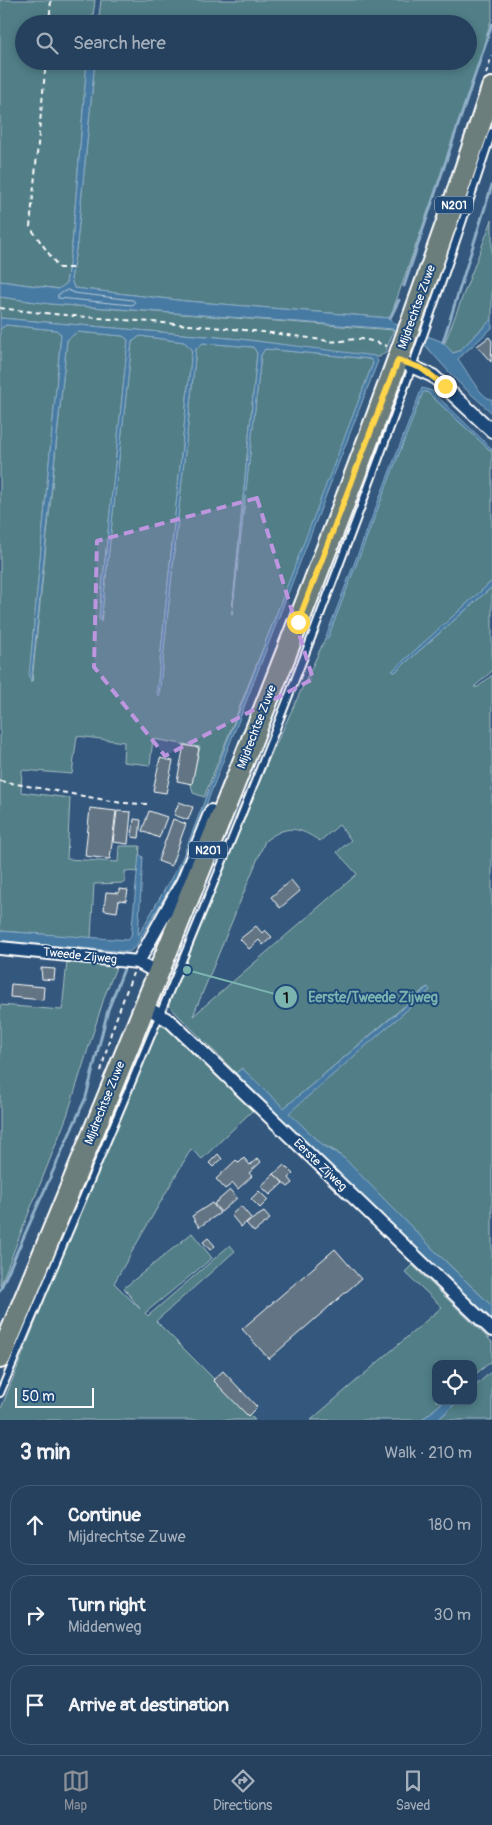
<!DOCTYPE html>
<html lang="en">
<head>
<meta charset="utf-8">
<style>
	body { margin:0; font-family:Pangolin,sans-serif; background:#324c67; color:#f1f3f6 }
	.controls { position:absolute; right:15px; bottom:15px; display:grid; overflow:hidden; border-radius:10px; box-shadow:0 2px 8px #0003 }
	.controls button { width:45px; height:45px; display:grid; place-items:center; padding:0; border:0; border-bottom:1px solid #425a73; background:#26415e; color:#f1f3f6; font:25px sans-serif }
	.scale { position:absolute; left:15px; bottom:12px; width:79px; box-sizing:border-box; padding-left:5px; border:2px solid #fff; border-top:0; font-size:14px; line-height:18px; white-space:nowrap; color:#fff; -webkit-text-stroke:4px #1f4a7a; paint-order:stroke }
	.stop { position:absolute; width:15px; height:15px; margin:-11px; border:4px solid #ffd54a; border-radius:50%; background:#fff }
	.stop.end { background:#ffd54a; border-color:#fff; box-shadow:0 1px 5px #0008 }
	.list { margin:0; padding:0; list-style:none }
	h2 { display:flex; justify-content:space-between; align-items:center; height:65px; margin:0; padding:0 20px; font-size:21px }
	h2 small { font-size:16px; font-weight:400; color:#a4afbc }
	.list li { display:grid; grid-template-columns:32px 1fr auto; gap:15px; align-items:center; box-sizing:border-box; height:80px; margin:0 10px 10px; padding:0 10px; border:1px solid #425a73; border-radius:20px }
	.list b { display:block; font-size:19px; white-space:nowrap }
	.list p { margin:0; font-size:16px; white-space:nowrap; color:#a4afbc }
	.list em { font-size:16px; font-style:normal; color:#a4afbc }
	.icon { flex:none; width:28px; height:28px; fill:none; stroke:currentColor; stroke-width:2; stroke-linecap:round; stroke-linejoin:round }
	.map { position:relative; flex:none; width:492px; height:1420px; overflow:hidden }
	.search { position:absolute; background:#26415e; box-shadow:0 2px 8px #0003; left:15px; right:15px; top:15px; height:55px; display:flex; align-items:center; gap:12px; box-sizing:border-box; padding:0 18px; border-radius:28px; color:#a4afbc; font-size:19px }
	.sheet { height:335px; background:#26415e }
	nav { display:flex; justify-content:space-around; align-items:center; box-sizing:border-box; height:70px; border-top:1px solid #425a73; background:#26415e; font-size:14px; color:#a4afbc }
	nav a { display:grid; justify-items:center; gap:2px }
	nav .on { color:#8c9099 }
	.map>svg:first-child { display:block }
	.green { fill:#517e87; stroke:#a8bec3; fill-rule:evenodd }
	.water { fill:#467aa3; stroke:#90afc8 }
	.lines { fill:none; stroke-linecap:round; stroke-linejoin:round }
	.shore { stroke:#b5cada; stroke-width:1 }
	.stream { stroke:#90afc8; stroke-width:3 }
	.building { fill:#637584; stroke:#fff }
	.lane-casing { stroke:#fff; stroke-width:10 }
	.street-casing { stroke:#fff; stroke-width:16 }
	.primary-casing { stroke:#fff; stroke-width:24 }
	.path { stroke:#fff; stroke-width:2; stroke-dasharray:5 4; stroke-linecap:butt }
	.lane { stroke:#1f4a7a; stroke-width:6 }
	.street { stroke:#1f4a7a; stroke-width:12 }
	.primary { stroke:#6c7e7c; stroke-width:20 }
	.route { stroke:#ffd54a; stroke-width:6 }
	.marked { fill:#bd96df; fill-opacity:0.2; stroke:#bd96df; stroke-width:4; stroke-dasharray:10 6; stroke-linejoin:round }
	.labels { text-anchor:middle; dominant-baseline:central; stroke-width:4; stroke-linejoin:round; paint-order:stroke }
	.shield { fill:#1f4a7a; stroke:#bcc9d7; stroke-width:1 }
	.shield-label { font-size:11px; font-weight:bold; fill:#fff }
	.street-label { font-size:12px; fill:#fff; stroke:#1f4a7a }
	.leader { fill:none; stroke:#7bb4af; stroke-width:2 }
	.callout-dot { fill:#7bb4af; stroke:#1f4a7a; stroke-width:2 }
	.mark-label { font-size:15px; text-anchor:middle; font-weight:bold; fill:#111 }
	.callout-label { font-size:14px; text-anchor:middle; font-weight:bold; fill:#7bb4af; stroke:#1f4a7a; stroke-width:4; stroke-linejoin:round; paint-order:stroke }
</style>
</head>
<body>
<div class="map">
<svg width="492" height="1420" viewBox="0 0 492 1420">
	<rect width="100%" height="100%" fill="#33577d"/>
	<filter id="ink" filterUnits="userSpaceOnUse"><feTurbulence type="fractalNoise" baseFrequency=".02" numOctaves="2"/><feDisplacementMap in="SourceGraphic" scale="10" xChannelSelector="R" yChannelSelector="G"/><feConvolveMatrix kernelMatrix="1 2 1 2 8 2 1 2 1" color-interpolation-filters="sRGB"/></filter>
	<g filter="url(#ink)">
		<!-- green -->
		<g class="green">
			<polygon points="0,0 95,0 92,24 24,24 24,61 87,61 72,245 66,284 60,289 0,281"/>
			<polygon points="101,0 492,0 492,17 469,96 390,318 186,301 74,288 71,279 77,243 95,61 468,61 468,24 98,24"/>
			<polygon points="492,220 492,319 459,351 453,353 444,345"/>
			<polygon points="0,297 51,304 394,330 385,353 382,354 380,357 376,357 240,339 0,318"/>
			<polygon points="6,325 56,330 61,334 31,656 32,681 67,340 77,332 123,336 128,340 99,618 101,621 132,342 140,336 184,342 192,349 157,691 159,695 196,349 203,343 253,347 257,353 232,613 261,355 265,349 370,359 373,363 315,517 204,797 193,793 191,784 200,747 153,739 150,765 123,762 124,742 77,736 72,774 22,770 21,792 70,798 67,859 118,862 119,846 140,846 138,872 125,871 125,883 94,884 91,938 0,931 0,329"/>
			<path d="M423,391L427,392L492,452V581L393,671L395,672L492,587V671L474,687H478L492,675V1306L440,1256L337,1152L323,1145L288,1113L430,990L427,987L283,1109L242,1068L236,1073L166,1003L270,757L325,639H327ZM339,825L351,840L337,852L357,874L193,1016L265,841C287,824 298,827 320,841Z"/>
			<polygon points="67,962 116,967 105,995 67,1116 0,1286 0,1005 62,1010"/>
			<polygon points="165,1023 179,1034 178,1040 253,1110 202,1159 191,1149 114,1283 140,1309 124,1288 192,1233 212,1258 145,1313 148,1316 230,1245 235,1251 156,1321 255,1420 0,1420 0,1411 66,1246 159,1024"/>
			<polygon points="412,1265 492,1342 492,1361 473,1376 473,1364 436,1364 436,1401 444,1401 422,1420 311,1420 442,1307 405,1272"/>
			<polygon points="492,1371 492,1420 438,1420 458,1401 473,1401 473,1388"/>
		</g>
		<!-- water -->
		<g class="water">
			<path d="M87,61H95L77,243L71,279L74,288L186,301L390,318L394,323L443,342L453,353L459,351L492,319V328L458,359C468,372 478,395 492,400V413L458,382L424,344L393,329L51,304L0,297V281L58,289L66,284L72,245Z"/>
			<polygon points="0,318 240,339 375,356 378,361 182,867 136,946 129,952 0,941 0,931 127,940 131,937 139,854 143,857 138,936 182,859 373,363 370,359 265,349 261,355 232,615 257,353 253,347 203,343 196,349 159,696 157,691 192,349 184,342 140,336 132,342 101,622 99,618 128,340 123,336 77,332 67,340 31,683 29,675 31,656 61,334 56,330 6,325 0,329"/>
			<polygon points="422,388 432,391 492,449 492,452 427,392 423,392 327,640 325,639"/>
			<polygon points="492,581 492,587 395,672 392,671"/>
			<polygon points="428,987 430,990 289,1113 323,1145 344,1158 440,1256 492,1306 492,1319 383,1218 236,1073 242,1068 284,1108"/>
			<polygon points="444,1401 458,1401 438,1420 422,1420"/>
		</g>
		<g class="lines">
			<!-- shore -->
			<polygon class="shore" points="68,290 74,293 133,300 135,303 132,305 58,298 58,295"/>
			<!-- stream -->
			<g class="stream">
				<polyline points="404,286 492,24"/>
				<polyline points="390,318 399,300"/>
				<polyline points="443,342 492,185"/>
				<polyline points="0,1290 86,1097 108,1010 124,969"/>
			</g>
		</g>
		<!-- building -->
		<g class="building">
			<polygon points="489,337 492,341 491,362 477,346"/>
			<polygon points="184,745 199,748 192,784 177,781"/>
			<polygon points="160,758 173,761 166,793 153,791"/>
			<polygon points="179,802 193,807 188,820 174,815"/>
			<polygon points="90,808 116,811 110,859 85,856"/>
			<polygon points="117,811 131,812 128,844 113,842"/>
			<polygon points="149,811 167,817 159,838 142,831"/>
			<polygon points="134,819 141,820 139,838 132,837"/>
			<polygon points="173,819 186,824 171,866 158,861"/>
			<polygon points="291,880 300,891 280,908 271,897"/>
			<polygon points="119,889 128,890 126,901 119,900 117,912 104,910 106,892 119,893"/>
			<polygon points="256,926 262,933 265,930 272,937 263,945 259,940 249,949 240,939"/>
			<polygon points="41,968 55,969 54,980 42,979"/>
			<polygon points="11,984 44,987 43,1000 10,997"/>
			<polygon points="218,1154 222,1159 213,1167 209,1163"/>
			<polygon points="244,1158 250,1165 258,1158 261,1162 249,1173 252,1176 238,1189 233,1183 225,1189 216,1179 236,1160 239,1163"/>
			<polygon points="284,1165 293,1174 289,1178 293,1183 288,1187 274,1174"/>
			<polygon points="274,1174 283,1183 270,1195 261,1186"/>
			<polygon points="230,1190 237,1198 221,1212 214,1204"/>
			<polygon points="259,1191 268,1200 260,1208 251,1199"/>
			<polygon points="212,1203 220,1213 199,1227 192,1216"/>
			<polygon points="241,1206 251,1218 241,1227 231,1215"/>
			<polygon points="264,1212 270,1219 254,1232 246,1223"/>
			<polygon points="208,1238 215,1246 210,1250 203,1242"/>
			<polygon points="335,1249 361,1279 269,1359 242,1329"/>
			<polygon points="223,1371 257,1407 248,1416 213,1380"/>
		</g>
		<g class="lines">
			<!-- lane casing -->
			<g class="lane-casing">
				<path id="lane" d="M0,1393C177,979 353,561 492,132"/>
			</g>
			<!-- street casing -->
			<g class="street-casing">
				<g id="street">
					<polyline points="398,360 433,376 492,431"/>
					<polyline points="0,948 138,962 158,973"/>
					<polyline points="138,962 183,881 211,811"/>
					<polyline points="145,1006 171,1022 492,1330"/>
				</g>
			</g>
			<!-- primary casing -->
			<g class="primary-casing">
				<path id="primary" d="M0,1358C94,1132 186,907 276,679C353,484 427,288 492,88"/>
			</g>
			<!-- path -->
			<g class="path">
				<polyline points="49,24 51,0"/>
				<polyline points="46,61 30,227 59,268 73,268"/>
				<polyline points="486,74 492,55"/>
				<path d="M0,308C109,322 219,323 328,341C338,343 348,339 358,339C367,339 379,343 387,346"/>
				<polyline points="0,781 122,803 147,804"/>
				<polyline points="101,1071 111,1033 133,973"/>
			</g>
			<!-- lane -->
			<use href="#lane" class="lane"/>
			<!-- street -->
			<use href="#street" class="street"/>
			<!-- primary -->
			<use href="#primary" class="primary"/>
		</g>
	</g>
	<g class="lines" filter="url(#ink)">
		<!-- route -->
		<polyline class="route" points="298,622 398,360 421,368 445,386"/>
	</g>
	<!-- marked area -->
	<path class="marked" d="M257,498L313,679L165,756L94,667L97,541Z"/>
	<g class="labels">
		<!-- shield labels -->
		<g class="shield">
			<rect x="435" y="196.5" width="38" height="17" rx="4"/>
			<rect x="189" y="841.5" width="38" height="17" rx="4"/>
		</g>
		<g class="shield-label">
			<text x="454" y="205">N201</text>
			<text x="208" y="850">N201</text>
		</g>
		<!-- street labels -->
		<g class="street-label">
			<text transform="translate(417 307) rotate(-70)">Mijdrechtse Zuwe</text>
			<text transform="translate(257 727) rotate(-69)">Mijdrechtse Zuwe</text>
			<text transform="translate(80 956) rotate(6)">Tweede Zijweg</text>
			<text transform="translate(105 1103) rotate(-68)">Mijdrechtse Zuwe</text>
			<text transform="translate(320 1165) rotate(44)">Eerste Zijweg</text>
		</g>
	</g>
	<!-- callouts -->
	<path class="leader" d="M187 970L286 997"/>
	<g class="callout-dot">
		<circle cx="187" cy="970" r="5"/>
		<circle cx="286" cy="997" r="12"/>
	</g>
	<g class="mark-label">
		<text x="286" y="1003">1</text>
	</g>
	<g class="callout-label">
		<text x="373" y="1002">Eerste/Tweede Zijweg</text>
	</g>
</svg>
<div class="controls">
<button><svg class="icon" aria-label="locate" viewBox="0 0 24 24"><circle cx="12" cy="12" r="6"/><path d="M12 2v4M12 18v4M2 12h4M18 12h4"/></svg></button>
</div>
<div class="scale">50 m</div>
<div class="stop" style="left:298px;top:622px"></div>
<div class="stop end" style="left:445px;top:386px"></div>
<div class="search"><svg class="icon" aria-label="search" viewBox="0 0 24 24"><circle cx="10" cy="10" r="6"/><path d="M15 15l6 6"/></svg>Search here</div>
</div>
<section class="sheet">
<h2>3 min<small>Walk · 210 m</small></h2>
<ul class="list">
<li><svg class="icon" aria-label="ahead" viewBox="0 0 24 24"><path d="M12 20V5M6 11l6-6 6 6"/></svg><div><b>Continue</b><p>Mijdrechtse Zuwe</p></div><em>180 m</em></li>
<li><svg class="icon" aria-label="right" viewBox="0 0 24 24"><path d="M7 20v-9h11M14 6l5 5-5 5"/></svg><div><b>Turn right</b><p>Middenweg</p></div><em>30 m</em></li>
<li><svg class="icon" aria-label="arrive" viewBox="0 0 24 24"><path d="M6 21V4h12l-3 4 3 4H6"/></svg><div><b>Arrive at destination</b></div></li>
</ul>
</section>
<nav>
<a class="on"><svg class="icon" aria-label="map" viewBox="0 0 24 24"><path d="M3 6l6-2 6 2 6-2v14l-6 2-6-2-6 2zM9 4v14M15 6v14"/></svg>Map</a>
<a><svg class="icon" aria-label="directions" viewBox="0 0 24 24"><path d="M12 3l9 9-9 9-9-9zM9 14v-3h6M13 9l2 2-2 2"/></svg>Directions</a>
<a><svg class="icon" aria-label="saved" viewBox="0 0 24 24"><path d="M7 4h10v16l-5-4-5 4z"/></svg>Saved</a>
</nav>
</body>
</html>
